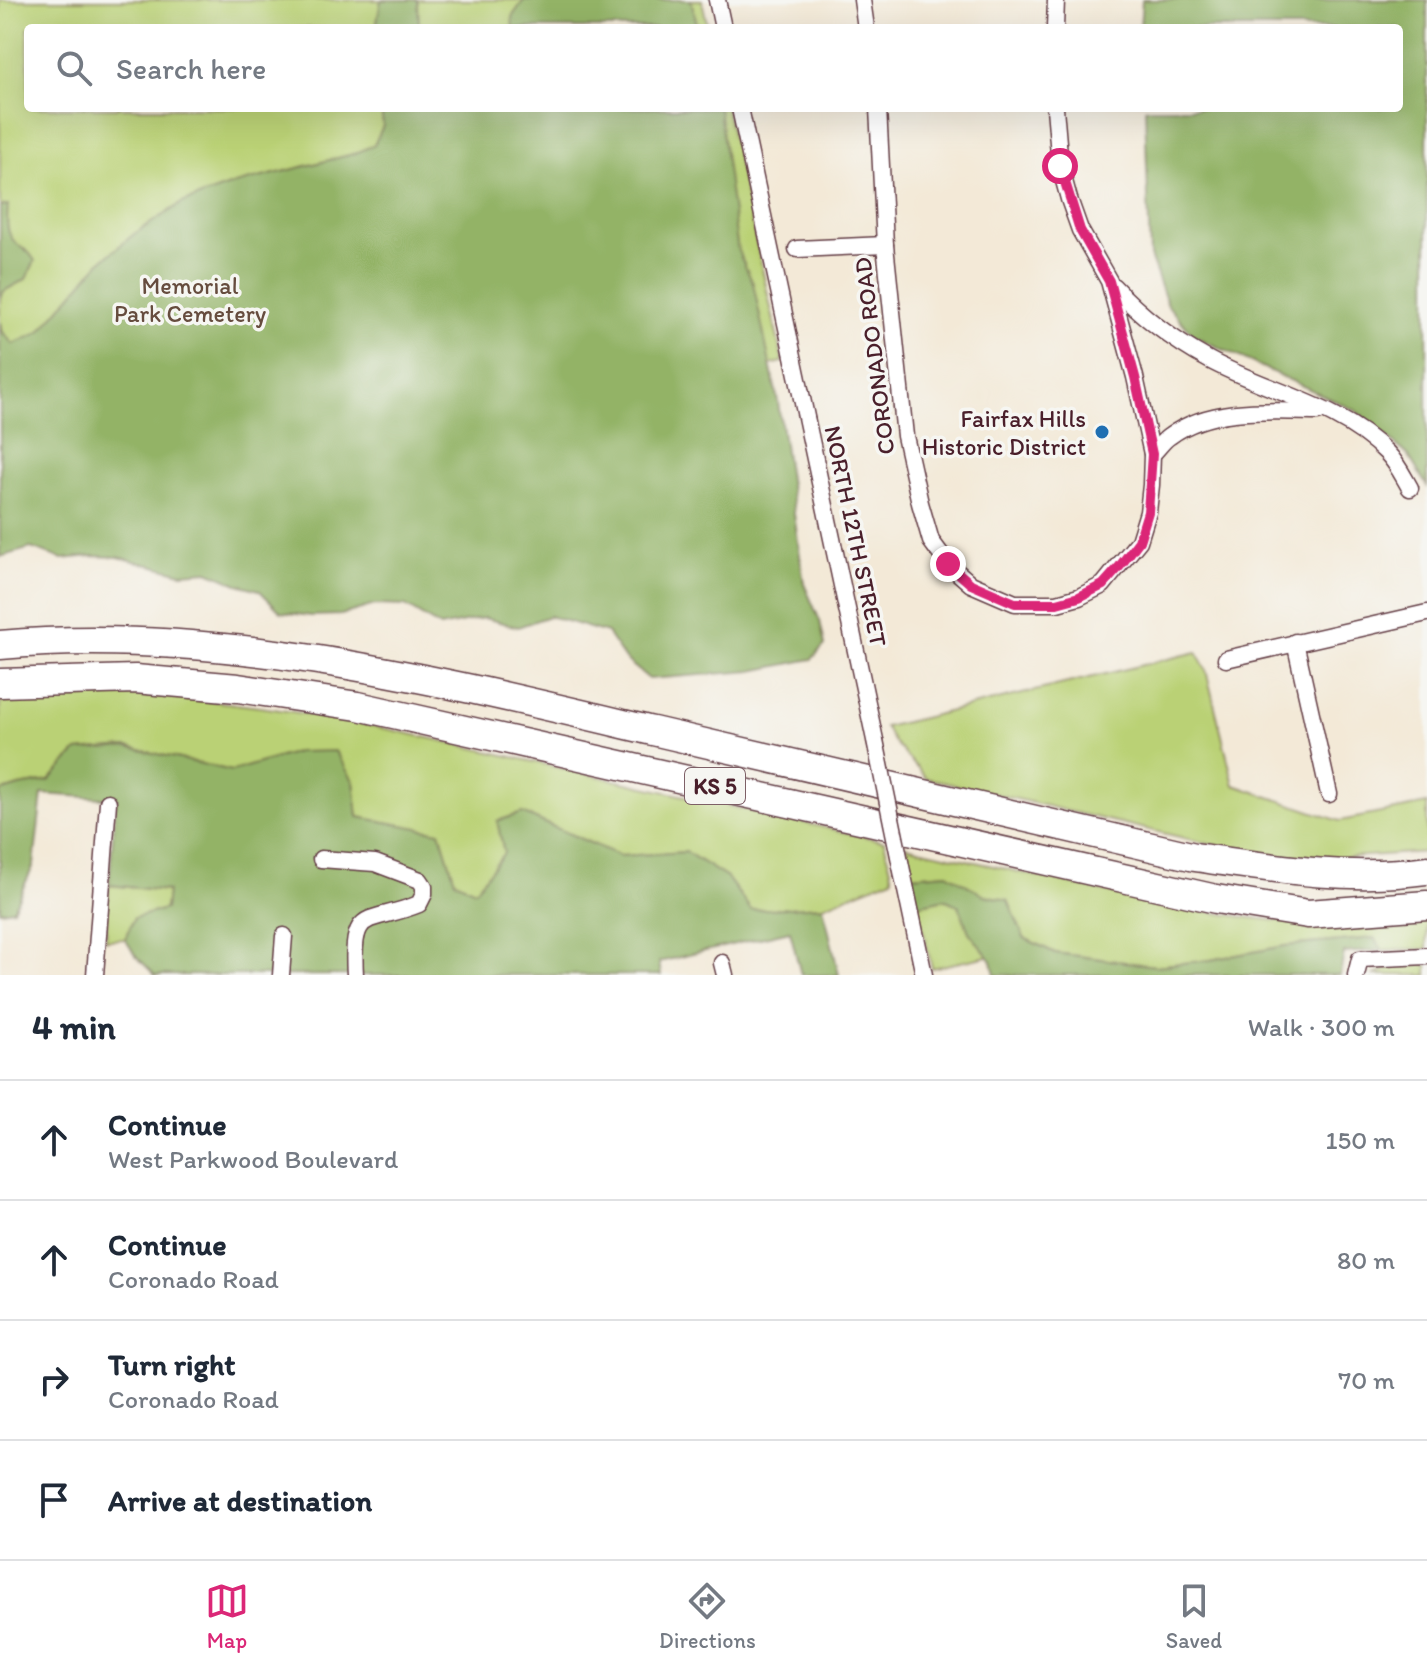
<!DOCTYPE html>
<html lang="en">
<head>
<meta charset="utf-8">
<style>
	body { margin:0; font-family:Itim,sans-serif; background:#f2f2f3; color:#1f2937 }
	.stop { position:absolute; width:24px; height:24px; margin:-18px; border:6px solid #db2777; border-radius:50%; background:#fff }
	.stop.end { background:#db2777; border-color:#fff; box-shadow:0 2px 8px #0008 }
	.list { margin:0; padding:0; list-style:none }
	h2 { display:flex; justify-content:space-between; align-items:center; height:104px; margin:0; padding:0 32px; font-size:34px }
	h2 small { font-size:26px; font-weight:400; color:#747a83 }
	.list li { display:grid; grid-template-columns:52px 1fr auto; gap:24px; align-items:center; box-sizing:border-box; height:120px; padding:0 32px; border-top:2px solid #e0e1e3 }
	.list b { display:block; font-size:30px; white-space:nowrap }
	.list p { margin:0; font-size:26px; white-space:nowrap; color:#747a83 }
	.list em { font-size:26px; font-style:normal; color:#747a83 }
	.icon { flex:none; width:44px; height:44px; fill:none; stroke:currentColor; stroke-width:2; stroke-linecap:round; stroke-linejoin:round }
	.map { position:relative; flex:none; width:1427px; height:975px; overflow:hidden }
	.search { position:absolute; background:#fff; box-shadow:0 8px 32px #0002; left:24px; right:24px; top:24px; height:88px; display:flex; align-items:center; gap:20px; box-sizing:border-box; padding:0 28px; border-radius:8px; color:#747a83; font-size:30px }
	.sheet { height:584px; background:#fff }
	nav { display:flex; justify-content:space-around; align-items:center; box-sizing:border-box; height:112px; border-top:2px solid #e0e1e3; background:#fff; font-size:22px; color:#747a83 }
	nav a { display:grid; justify-items:center; gap:4px }
	nav .on { color:#db2777 }
	.map>svg:first-child { display:block }
	.green { fill:#bad175; stroke:#827850; stroke-width:2 }
	.forest { fill:#93b366; stroke:#6e6948; stroke-width:2 }
	.lines { fill:none; stroke-linecap:round; stroke-linejoin:round }
	.street-casing { stroke:#633d45; stroke-width:19 }
	.highway-casing { stroke:#633d45; stroke-width:31 }
	.street { stroke:#fff; stroke-width:16 }
	.highway { stroke:#fff; stroke-width:28 }
	.street-bridge-casing { stroke:#633d45; stroke-width:19; stroke-linecap:butt }
	.street-bridge { stroke:#fff; stroke-width:16 }
	.route { stroke:#db2777; stroke-width:10 }
	.poi-dot { fill:#1f6fb2; stroke:#f6f6f2; stroke-width:3 }
	.labels { text-anchor:middle; dominant-baseline:central; stroke-width:7; stroke-linejoin:round; paint-order:stroke }
	.shield { fill:#f6f6f2; stroke:#7e6067; stroke-width:2 }
	.shield-label { font-size:22px; font-weight:bold; fill:#4a1f2b }
	.park-label { font-size:24px; fill:#664c3e; stroke:#f6f6f2 }
	.street-label { font-size:24px; fill:#4a1f2b; stroke:#f6f6f2 }
	.poi-label { font-size:24px; fill:#4a1f2b; stroke:#f6f6f2; text-anchor:end }
</style>
</head>
<body>
<div class="map">
<svg width="1427" height="975" viewBox="0 0 1427 975">
	<rect width="100%" height="100%" fill="#f6f6f2"/>
	<filter id="ink" filterUnits="userSpaceOnUse"><feTurbulence type="fractalNoise" baseFrequency=".0125" numOctaves="2"/><feDisplacementMap in="SourceGraphic" scale="16" xChannelSelector="R" yChannelSelector="G"/><feConvolveMatrix kernelMatrix="1 2 1 2 8 2 1 2 1" color-interpolation-filters="sRGB"/></filter>
	<filter id="wash" filterUnits="userSpaceOnUse"><feTurbulence type="fractalNoise" baseFrequency=".006" numOctaves="4" result="noise"/><feDisplacementMap in="SourceGraphic" scale="32" xChannelSelector="R" yChannelSelector="G"/><feGaussianBlur stdDeviation="1.8" result="paint"/><feColorMatrix in="noise" values="0 0 0 0 0 0 0 0 0 0 0 0 0 0 0 0 0 1.4 0 .05"/><feComposite in="paint" operator="in"/></filter>
	<g filter="url(#wash)">
		<rect width="100%" height="100%" fill="#f3e9d7"/>
		<!-- green -->
		<g class="green">
			<polygon points="0,0 702,0 708,28 28,28 28,108 726,108 783,362 0,536"/>
			<polygon points="1197,652 1206,670 1234,785 1340,821 1427,804 1427,852 1335,858 1272,857 1223,847 926,778 893,741 885,727"/>
			<path d="M100,695C255,696 397,730 547,765C659,790 772,816 884,841L893,878L823,906L751,910L727,878L686,852L620,856L522,813L504,853L475,891L455,881L440,832L358,817L354,782L297,752L232,771L127,747L77,751L49,781L19,786L0,792V703Z"/>
			<path d="M906,846C965,860 1025,873 1084,887C1202,913 1305,934 1427,918V949L1382,950L1374,938L1285,946L1210,960L1155,966L1055,953L1024,938L1008,900L984,895L947,873L911,876Z"/>
			<polygon points="109,885 167,891 165,909 134,918 125,939 106,940"/>
			<polygon points="945,899 959,906 969,932 988,956 932,968 917,905"/>
			<path d="M1427,965V975H1375C1391,964 1409,965 1427,965Z"/>
		</g>
		<!-- forest -->
		<g class="forest">
			<polygon points="381,0 418,0 419,28 376,28"/>
			<polygon points="524,0 691,0 698,28 513,28 512,17"/>
			<polygon points="1142,0 1427,0 1427,486 1408,455 1355,410 1194,336 1168,306 1150,256 1145,108 1399,108 1399,28 1140,28"/>
			<polygon points="381,108 719,108 738,251 753,283 778,402 804,584 820,621 825,645 812,659 752,671 649,679 625,659 607,633 549,616 518,627 484,618 440,627 405,606 375,605 341,615 311,616 281,612 259,590 238,584 208,571 182,573 118,557 92,556 62,559 31,548 0,557 0,322 2,331 13,344 39,333 99,263 134,234 182,203 235,184 353,154 374,145 383,126"/>
			<path d="M8,205C7,217 5,234 16,243C26,252 26,247 35,261L26,279L4,291L0,298V206Z"/>
			<polygon points="127,747 232,771 297,752 335,751 354,782 358,817 440,832 455,881 475,890 504,853 497,821 522,813 620,856 686,852 727,878 751,910 823,906 839,975 801,975 790,931 659,962 661,975 155,975 136,956 125,939 134,918 165,909 167,891 109,885 116,799 42,794 34,865 13,909 0,911 0,792 19,786 49,781 77,751"/>
			<polygon points="947,873 984,895 1008,900 1024,938 1055,953 1155,966 1210,960 1285,946 1374,938 1382,950 1344,953 1340,975 995,975 992,961 969,932 959,906 945,899 917,905 911,876"/>
		</g>
	</g>
	<g filter="url(#ink)">
		<g class="lines">
			<!-- street casing -->
			<g class="street-casing">
				<g id="street">
					<polyline points="717,0 723,28"/>
					<polyline points="862,0 866,28"/>
					<polyline points="1055,28 1056,0"/>
					<polyline points="740,108 875,740"/>
					<polyline points="878,108 885,245 905,436 920,503 931,541 948,564 971,584 1015,603 1057,603 1079,597 1103,585 1139,541 1148,512 1151,485 1152,454 1135,377 1109,281 1080,230 1069,199 1060,166 1055,108"/>
					<polyline points="797,249 885,245"/>
					<path d="M1113,286C1140,315 1174,341 1209,360C1266,391 1340,405 1387,453C1397,463 1403,476 1410,488"/>
					<path d="M1152,454C1158,449 1163,440 1170,436C1211,406 1270,411 1318,412"/>
					<polyline points="1295,642 1329,794"/>
					<polyline points="1226,659 1427,613"/>
					<path d="M321,859L375,863L420,880L424,886V894L419,904C367,925 351,905 355,975"/>
					<polyline points="903,876 924,975"/>
					<polyline points="722,963 725,975"/>
					<polyline points="95,975 108,802"/>
					<polyline points="281,975 284,936"/>
					<polyline points="1356,975 1360,959 1427,956"/>
				</g>
			</g>
			<!-- highway casing -->
			<g class="highway-casing">
				<g id="highway">
					<path d="M0,645C219,625 441,681 653,731C833,773 1014,815 1195,857C1272,868 1349,881 1427,870"/>
					<polyline points="0,683 135,679 238,688 358,706 1216,899 1308,914 1427,905"/>
				</g>
			</g>
			<!-- street -->
			<use href="#street" class="street"/>
			<!-- highway -->
			<use href="#highway" class="highway"/>
			<!-- street-bridge casing -->
			<g class="street-bridge-casing">
				<polyline id="street-bridge" points="875,740 903,876"/>
			</g>
			<!-- street-bridge -->
			<use href="#street-bridge" class="street-bridge"/>
		</g>
	</g>
	<g class="lines" filter="url(#ink)">
		<!-- route -->
		<polyline class="route" points="948,564 971,584 1015,603 1057,603 1079,597 1103,585 1120,566 1139,541 1148,512 1152,454 1135,377 1109,281 1080,230 1060,166"/>
	</g>
	<!-- markers -->
	<circle class="poi-dot" cx="1102" cy="432" r="8"/>
	<g class="labels">
		<!-- shield labels -->
		<rect class="shield" x="685" y="768" width="60" height="36" rx="6"/>
		<g class="shield-label">
			<text x="715" y="786">KS 5</text>
		</g>
		<!-- park labels -->
		<g class="park-label">
			<text x="190" y="285">Memorial<tspan x="190" dy="28">Park Cemetery</tspan></text>
		</g>
		<!-- street labels -->
		<g class="street-label">
			<text transform="translate(874 356) rotate(-97)">CORONADO ROAD</text>
			<text transform="translate(856 536) rotate(78)">NORTH 12TH STREET</text>
		</g>
		<!-- poi labels -->
		<g class="poi-label">
			<text x="1086" y="418">Fairfax Hills<tspan x="1086" dy="28">Historic District</tspan></text>
		</g>
	</g>
</svg>
<div class="stop" style="left:1060px;top:166px"></div>
<div class="stop end" style="left:948px;top:564px"></div>
<div class="search"><svg class="icon" aria-label="search" viewBox="0 0 24 24"><circle cx="10" cy="10" r="6"/><path d="M15 15l6 6"/></svg>Search here</div>
</div>
<section class="sheet">
<h2>4 min<small>Walk · 300 m</small></h2>
<ul class="list">
<li><svg class="icon" aria-label="ahead" viewBox="0 0 24 24"><path d="M12 20V5M6 11l6-6 6 6"/></svg><div><b>Continue</b><p>West Parkwood Boulevard</p></div><em>150 m</em></li>
<li><svg class="icon" aria-label="ahead" viewBox="0 0 24 24"><path d="M12 20V5M6 11l6-6 6 6"/></svg><div><b>Continue</b><p>Coronado Road</p></div><em>80 m</em></li>
<li><svg class="icon" aria-label="right" viewBox="0 0 24 24"><path d="M7 20v-9h11M14 6l5 5-5 5"/></svg><div><b>Turn right</b><p>Coronado Road</p></div><em>70 m</em></li>
<li><svg class="icon" aria-label="arrive" viewBox="0 0 24 24"><path d="M6 21V4h12l-3 4 3 4H6"/></svg><div><b>Arrive at destination</b></div></li>
</ul>
</section>
<nav>
<a class="on"><svg class="icon" aria-label="map" viewBox="0 0 24 24"><path d="M3 6l6-2 6 2 6-2v14l-6 2-6-2-6 2zM9 4v14M15 6v14"/></svg>Map</a>
<a><svg class="icon" aria-label="directions" viewBox="0 0 24 24"><path d="M12 3l9 9-9 9-9-9zM9 14v-3h6M13 9l2 2-2 2"/></svg>Directions</a>
<a><svg class="icon" aria-label="saved" viewBox="0 0 24 24"><path d="M7 4h10v16l-5-4-5 4z"/></svg>Saved</a>
</nav>
</body>
</html>
